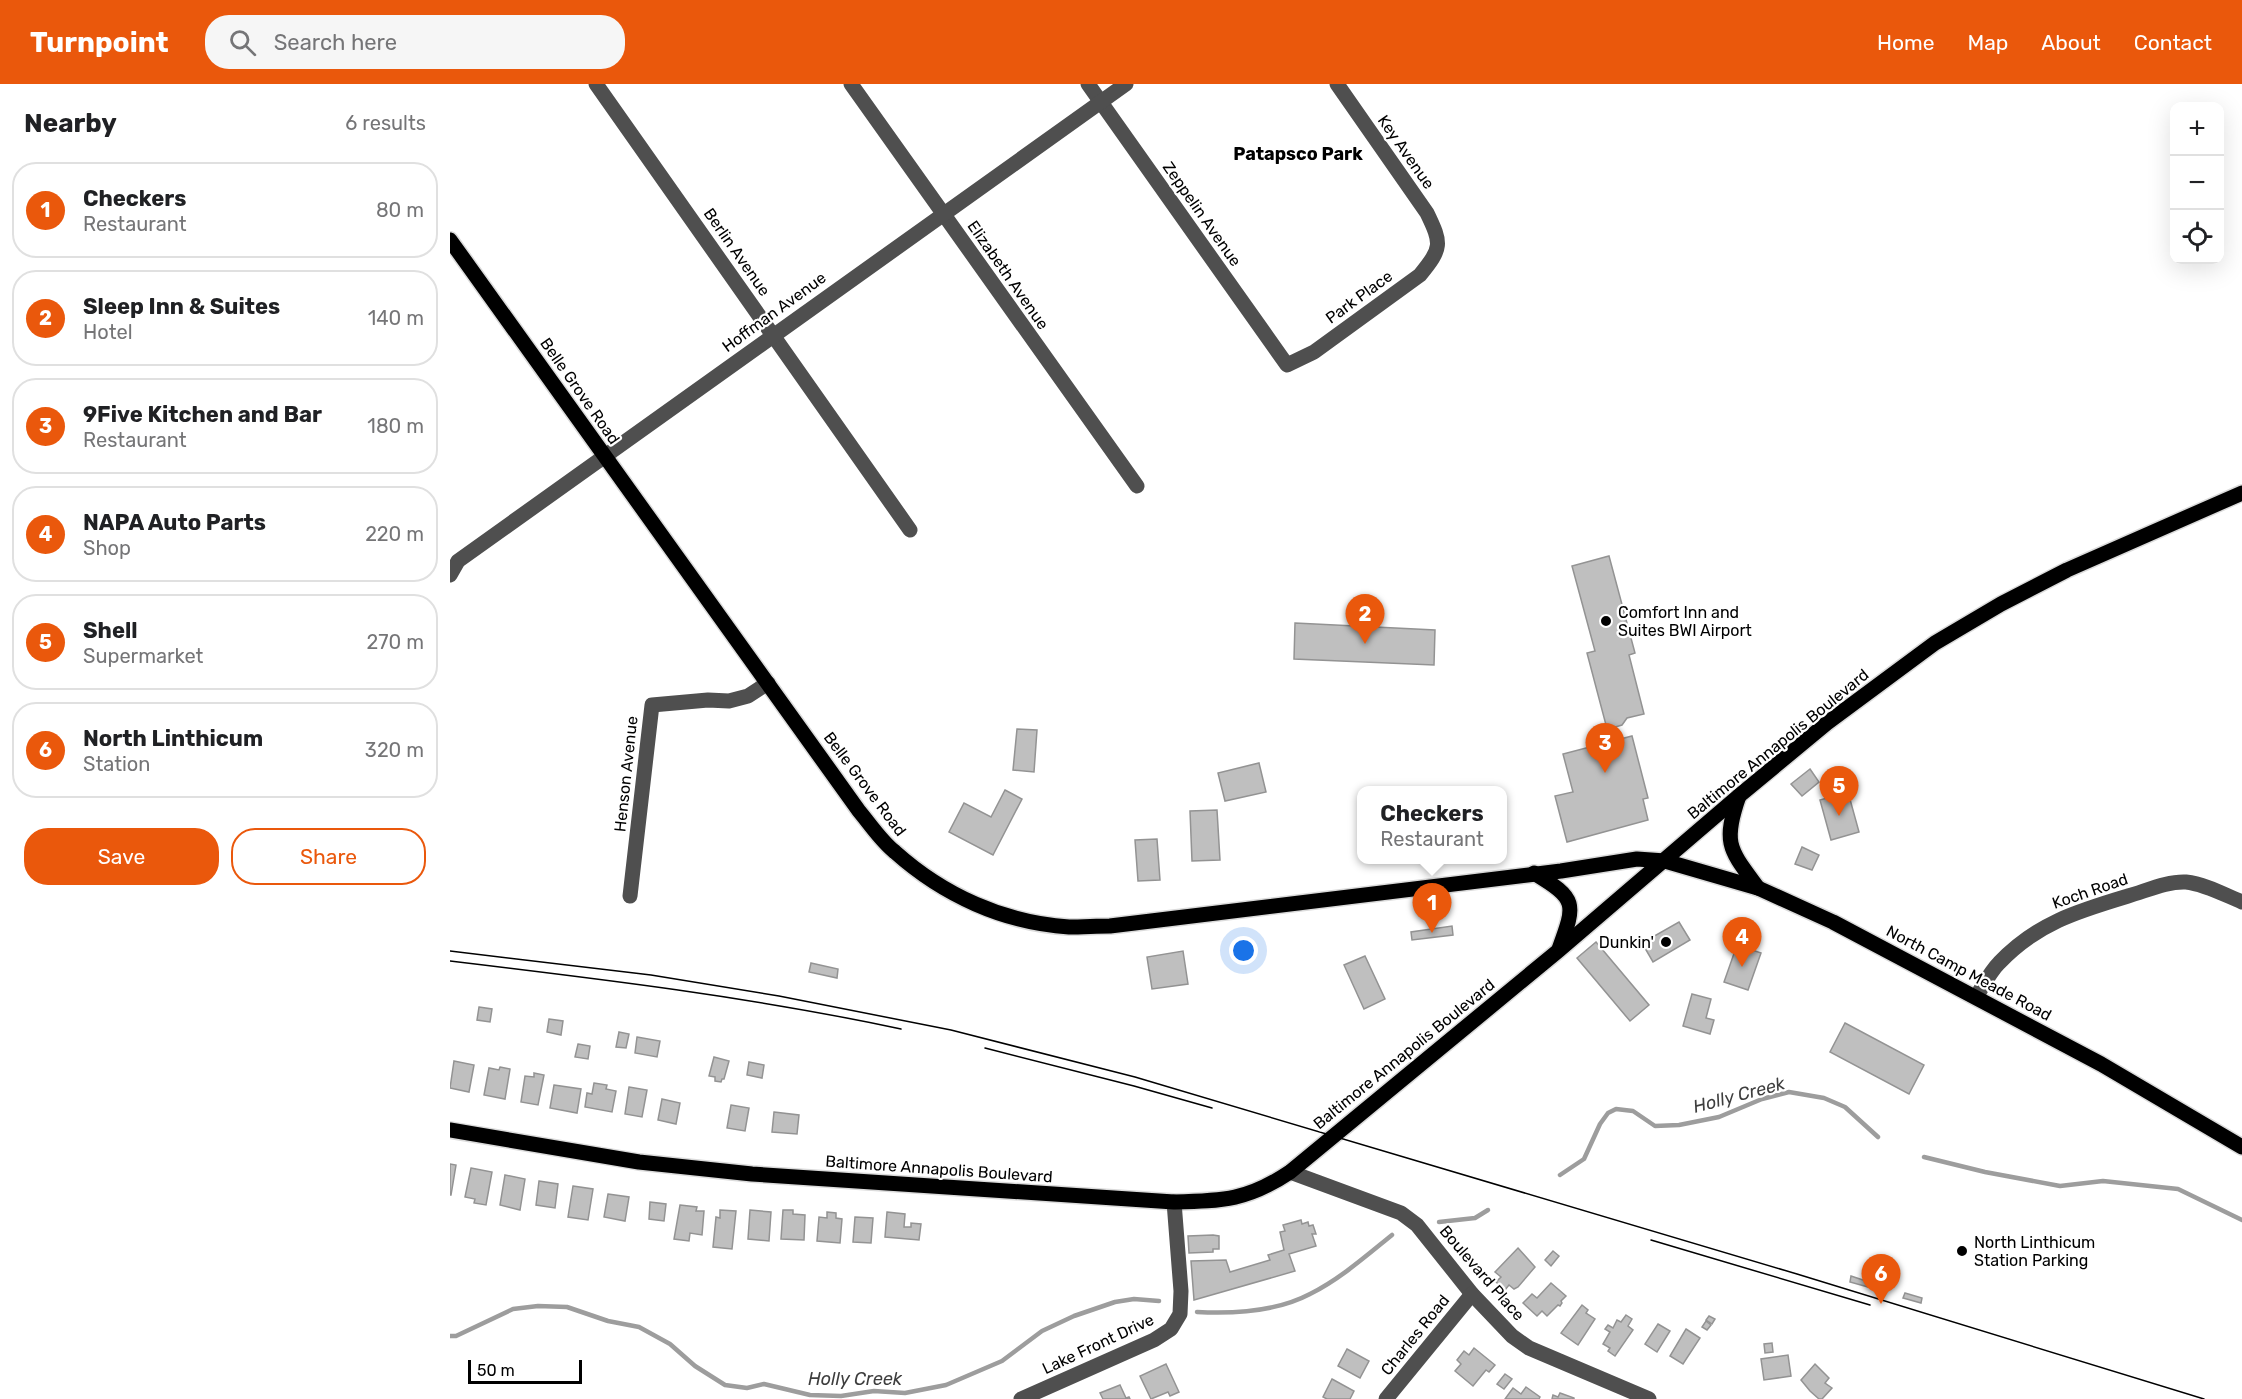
<!DOCTYPE html>
<html lang="en">
<head>
<meta charset="utf-8">
<style>
	body { margin:0; font-family:Rubik,sans-serif; background:#f6f6f6; color:#202124 }
	.controls { position:absolute; right:18px; top:18px; display:grid; overflow:hidden; border-radius:12px; box-shadow:0 6px 24px #0002 }
	.controls button { width:54px; height:54px; display:grid; place-items:center; padding:0; border:0; border-bottom:2px solid #e0e0e0; background:#fff; color:#202124; font:30px sans-serif }
	.scale { position:absolute; left:18px; bottom:15px; width:114px; box-sizing:border-box; padding-left:6px; border:3px solid #000; border-top:0; font-size:16px; line-height:21px; white-space:nowrap; color:#000; -webkit-text-stroke:4px #fff; paint-order:stroke }
	.you { position:absolute; left:794px; top:867px; width:21px; height:21px; margin:-15px; border:4px solid #fff; border-radius:50%; background:#1a73e8; box-shadow:0 0 0 9px #1a73e833 }
	.badge { display:grid; place-items:center; width:39px; height:39px; border-radius:50%; background:#ea580c; color:#fff; font-size:20px; font-weight:700 }
	.pin { position:absolute; translate:-50% -50px; filter:drop-shadow(0 2px 3px #0008) }
	.pin::after { content:''; position:absolute; top:32px; width:21px; height:18px; background:inherit; clip-path:polygon(0 0,100% 0,50% 100%) }
	.popup { position:absolute; left:907px; top:702px; width:150px; height:78px; box-sizing:border-box; display:grid; place-content:center; border-radius:12px; background:#fff; filter:drop-shadow(0 2px 4px #0005); font-size:20px; white-space:nowrap; color:#757577 }
	.popup b { font-size:22px; color:#202124 }
	.popup::after { content:''; position:absolute; left:50%; top:100%; margin-left:-12px; border:12px solid transparent; border-top-color:#fff }
	.list { margin:0; padding:0; list-style:none }
	h2 { display:flex; justify-content:space-between; align-items:center; height:78px; margin:0; padding:0 24px; font-size:26px }
	h2 small { font-size:20px; font-weight:400; color:#757577 }
	.list li { display:grid; grid-template-columns:39px 1fr auto; gap:18px; align-items:center; box-sizing:border-box; height:96px; margin:0 12px 12px; padding:0 12px; border:2px solid #e0e0e0; border-radius:24px }
	.list b { display:block; font-size:22px; white-space:nowrap }
	.list p { margin:0; font-size:20px; white-space:nowrap; color:#757577 }
	.list em { font-size:20px; font-style:normal; color:#757577 }
	.actions { display:flex; gap:12px; padding:18px 24px }
	.actions a { flex:1; padding:14px 0; border:2px solid #ea580c; border-radius:24px; text-align:center; font-size:21px; color:#ea580c }
	.actions .main { background:#ea580c; color:#fff }
	.icon { flex:none; width:33px; height:33px; fill:none; stroke:currentColor; stroke-width:2; stroke-linecap:round; stroke-linejoin:round }
	.map { position:relative; flex:none; width:1792px; height:1315px; overflow:hidden }
	header { display:flex; align-items:center; gap:36px; box-sizing:border-box; height:84px; padding:0 30px; background:#ea580c; color:#fff }
	header strong { font-size:28px }
	nav { display:flex; gap:33px; margin-inline-start:auto; font-size:21px }
	.search { width:420px; height:54px; background:#f6f6f6; display:flex; align-items:center; gap:15px; box-sizing:border-box; padding:0 21px; border-radius:24px; color:#757577; font-size:22px }
	main { display:flex }
	aside { flex:1; background:#fff }
	.map>svg:first-child { display:block }
	.lines { fill:none; stroke-linecap:round; stroke-linejoin:round }
	.stream { stroke:#9d9d9d; stroke-width:4.5 }
	.building { fill:#bfbfbf; stroke:#939393; stroke-width:1.5 }
	.major-casing { stroke:#dbdbdb; stroke-width:18 }
	.minor { stroke:#4f4f4f; stroke-width:15 }
	.major { stroke:#000; stroke-width:15 }
	.tram { stroke:#000; stroke-width:1.5 }
	.poi-dot { fill:#000; stroke:#fff; stroke-width:2 }
	.labels { text-anchor:middle; dominant-baseline:central; stroke-width:4.5; stroke-linejoin:round; paint-order:stroke }
	.street-label { font-size:16px; fill:#000; stroke:#fff }
	.poi-label { font-size:16px; fill:#000; stroke:#fff; text-anchor:start }
	.neighbourhood-label { font-size:18px; font-weight:bold; fill:#000; stroke:#fff }
	.water-label { font-size:18px; font-style:italic; fill:#3e3e3e; stroke:#fff }
</style>
</head>
<body>
<header>
<strong>Turnpoint</strong>
<div class="search"><svg class="icon" aria-label="search" viewBox="0 0 24 24"><circle cx="10" cy="10" r="6"/><path d="M15 15l6 6"/></svg>Search here</div>
<nav><a>Home</a><a>Map</a><a>About</a><a>Contact</a></nav>
</header>
<main>
<aside>
<h2>Nearby<small>6 results</small></h2>
<ul class="list">
<li><span class="badge">1</span><div><b>Checkers</b><p>Restaurant</p></div><em>80 m</em></li>
<li><span class="badge">2</span><div><b>Sleep Inn &amp; Suites</b><p>Hotel</p></div><em>140 m</em></li>
<li><span class="badge">3</span><div><b>9Five Kitchen and Bar</b><p>Restaurant</p></div><em>180 m</em></li>
<li><span class="badge">4</span><div><b>NAPA Auto Parts</b><p>Shop</p></div><em>220 m</em></li>
<li><span class="badge">5</span><div><b>Shell</b><p>Supermarket</p></div><em>270 m</em></li>
<li><span class="badge">6</span><div><b>North Linthicum</b><p>Station</p></div><em>320 m</em></li>
</ul>
<div class="actions"><a class="main">Save</a><a>Share</a></div>
</aside>
<div class="map">
<svg width="1792" height="1315" viewBox="0 0 1792 1315">
	<rect width="100%" height="100%" fill="#fff"/>
	<g class="lines">
		<!-- stream -->
		<g class="stream">
			<polyline points="1474,1073 1535,1088 1610,1102 1653,1097 1728,1105 1792,1136"/>
			<polyline points="1110,1091 1134,1075 1150,1040 1158,1029 1166,1025 1183,1027 1205,1042 1229,1041 1269,1033 1312,1015 1339,1008 1374,1014 1395,1023 1428,1053"/>
			<polyline points="989,1138 1025,1134 1038,1126"/>
			<path d="M747,1228C784,1230 826,1228 860,1210C890,1195 916,1172 942,1151"/>
			<polyline points="0,1252 6,1252 63,1225 88,1222 117,1223 158,1237 189,1243 220,1260 245,1282 275,1301 297,1304 314,1300 360,1311 391,1312 424,1307 455,1309 496,1301 552,1277 592,1247 624,1232 665,1218 684,1215 709,1217"/>
		</g>
	</g>
	<!-- building -->
	<g class="building">
		<polygon points="1159,472 1185,569 1179,571 1194,630 1177,634 1172,641 1162,644 1156,641 1137,569 1145,567 1122,482"/>
		<polygon points="845,539 985,546 984,581 844,575"/>
		<polygon points="567,645 587,646 584,688 563,686"/>
		<polygon points="1182,652 1198,714 1193,715 1198,736 1117,758 1105,712 1123,708 1113,670"/>
		<polygon points="809,679 816,708 775,717 768,689"/>
		<polygon points="1360,685 1369,698 1352,712 1341,700"/>
		<polygon points="555,706 572,715 543,771 499,748 514,719 541,733"/>
		<polygon points="1398,708 1409,748 1381,756 1370,716"/>
		<polygon points="767,726 770,776 742,777 740,727"/>
		<polygon points="707,755 710,796 688,797 685,756"/>
		<polygon points="1352,763 1369,771 1362,786 1345,780"/>
		<polygon points="1229,838 1240,856 1203,878 1192,859"/>
		<polygon points="1002,842 1003,851 962,856 961,848"/>
		<polygon points="1146,858 1199,921 1180,937 1127,874"/>
		<polygon points="1287,861 1311,869 1298,906 1274,898"/>
		<polygon points="733,867 738,900 702,905 697,873"/>
		<polygon points="915,872 935,915 914,925 894,881"/>
		<polygon points="361,879 388,885 387,894 359,888"/>
		<polygon points="1242,910 1261,915 1256,934 1264,936 1260,950 1233,942"/>
		<polygon points="29,923 42,925 40,938 27,936"/>
		<polygon points="99,935 113,937 111,951 97,948"/>
		<polygon points="1395,939 1474,981 1459,1010 1380,968"/>
		<polygon points="169,948 179,950 176,964 166,963"/>
		<polygon points="187,953 210,957 207,973 185,969"/>
		<polygon points="128,960 140,962 138,975 125,973"/>
		<polygon points="264,973 279,977 274,995 272,995 271,998 265,997 265,993 259,992"/>
		<polygon points="4,977 24,981 19,1008 0,1004"/>
		<polygon points="299,978 314,981 312,994 297,991"/>
		<polygon points="50,983 60,985 55,1015 34,1011 39,984 49,986"/>
		<polygon points="84,989 94,991 88,1021 71,1018 75,992 84,993"/>
		<polygon points="144,999 157,1001 156,1005 166,1007 162,1028 135,1023 137,1009 142,1010"/>
		<polygon points="104,1001 131,1005 127,1029 100,1024"/>
		<polygon points="179,1003 197,1006 192,1033 175,1030"/>
		<polygon points="212,1015 230,1019 226,1040 208,1036"/>
		<polygon points="281,1021 299,1024 295,1047 277,1044"/>
		<polygon points="324,1028 349,1031 347,1050 322,1048"/>
		<polygon points="0,1080 6,1081 1,1111 0,1111"/>
		<polygon points="21,1084 42,1088 36,1121 24,1119 25,1115 15,1113"/>
		<polygon points="55,1091 75,1095 70,1126 50,1121"/>
		<polygon points="89,1097 108,1100 105,1124 86,1121"/>
		<polygon points="123,1102 143,1105 138,1136 118,1133"/>
		<polygon points="158,1110 179,1113 175,1137 154,1133"/>
		<polygon points="200,1118 216,1120 214,1137 199,1135"/>
		<polygon points="230,1121 247,1123 246,1127 254,1127 252,1151 240,1149 239,1157 224,1155"/>
		<polygon points="270,1126 286,1127 282,1165 263,1163 266,1133 270,1134"/>
		<polygon points="300,1126 321,1128 319,1157 298,1155"/>
		<polygon points="333,1126 343,1126 343,1130 355,1131 354,1156 331,1155"/>
		<polygon points="377,1128 386,1129 386,1134 392,1135 390,1159 367,1157 369,1133 377,1134"/>
		<polygon points="437,1128 455,1130 454,1143 461,1143 461,1139 471,1140 469,1156 435,1153"/>
		<polygon points="405,1133 423,1134 421,1159 403,1158"/>
		<polygon points="851,1136 852,1140 858,1138 859,1142 863,1141 866,1150 862,1150 866,1162 839,1170 845,1187 744,1216 741,1177 776,1176 780,1188 820,1176 818,1171 834,1166 830,1148 835,1147 833,1141"/>
		<polygon points="763,1151 769,1152 769,1165 763,1165 763,1168 739,1169 738,1152"/>
		<polygon points="1068,1164 1085,1183 1068,1203 1064,1205 1059,1201 1055,1206 1046,1198 1051,1193 1045,1188"/>
		<polygon points="1103,1167 1109,1172 1101,1182 1095,1176"/>
		<polygon points="1401,1192 1419,1198 1418,1203 1400,1198"/>
		<polygon points="1101,1199 1116,1212 1111,1217 1112,1219 1110,1222 1108,1221 1097,1232 1092,1227 1087,1232 1073,1219 1082,1210 1087,1214"/>
		<polygon points="1455,1209 1472,1214 1471,1219 1453,1214"/>
		<polygon points="1132,1221 1138,1226 1136,1229 1145,1235 1128,1261 1111,1249"/>
		<polygon points="1176,1231 1182,1235 1178,1242 1183,1246 1165,1272 1158,1267 1160,1264 1153,1260 1160,1248 1155,1245 1158,1241 1163,1244 1167,1236 1171,1238"/>
		<polygon points="1259,1232 1265,1235 1262,1240 1256,1236"/>
		<polygon points="1256,1237 1261,1241 1257,1246 1252,1243"/>
		<polygon points="1208,1240 1220,1247 1207,1268 1195,1260"/>
		<polygon points="1236,1245 1250,1254 1233,1280 1220,1272"/>
		<polygon points="1322,1259 1323,1268 1315,1269 1314,1260"/>
		<polygon points="1024,1264 1045,1281 1039,1288 1036,1286 1023,1302 1005,1287 1011,1280 1007,1276 1014,1267 1019,1271"/>
		<polygon points="897,1265 919,1277 910,1294 888,1282"/>
		<polygon points="1338,1271 1341,1292 1314,1296 1311,1275"/>
		<polygon points="716,1280 729,1308 720,1312 718,1308 701,1315 690,1292"/>
		<polygon points="1365,1280 1379,1294 1375,1299 1382,1304 1372,1315 1369,1315 1360,1307 1351,1296"/>
		<polygon points="1055,1290 1062,1295 1054,1305 1047,1300"/>
		<polygon points="882,1295 904,1307 900,1315 877,1315 873,1313"/>
		<polygon points="670,1301 676,1314 679,1313 680,1315 653,1315 650,1309"/>
		<polygon points="1076,1303 1090,1313 1089,1315 1055,1315 1063,1304 1071,1310"/>
		<polygon points="1110,1309 1124,1314 1124,1315 1102,1315 1103,1311 1108,1313"/>
	</g>
	<g class="lines">
		<!-- major casing -->
		<g class="major-casing">
			<g id="major">
				<path d="M0,156L409,727C420,740 431,757 445,768C493,811 554,839 619,843C633,843 647,842 660,842L1111,787L1187,775L1215,777L1308,804L1383,838L1651,980L1792,1063"/>
				<path d="M1289,712C1272,760 1280,766 1308,804"/>
				<path d="M1084,789C1127,815 1126,819 1109,865"/>
				<path d="M0,1046L189,1078L302,1090L724,1118C774,1117 798,1116 840,1088L1108,867L1290,711L1377,639L1485,559L1551,520L1617,486L1792,409"/>
			</g>
		</g>
		<!-- minor -->
		<g class="minor">
			<polyline points="146,0 460,446"/>
			<polyline points="401,0 687,402"/>
			<path d="M638,0L837,281L864,268L970,191C992,164 992,160 977,129L887,0"/>
			<polyline points="0,491 8,477 676,0"/>
			<polyline points="180,812 202,621 258,616 279,617 298,612 318,599"/>
			<path d="M1526,913C1533,902 1540,888 1549,879C1587,839 1628,827 1678,812C1696,807 1717,797 1736,798C1755,800 1775,811 1792,818"/>
			<polyline points="840,1088 951,1129 967,1141 1022,1210 1062,1252 1079,1264 1199,1315"/>
			<polyline points="571,1315 704,1256 721,1245 730,1230 731,1207 724,1118"/>
			<polyline points="936,1315 1022,1210"/>
		</g>
		<!-- major -->
		<use href="#major" class="major"/>
		<!-- tram -->
		<g class="tram">
			<polyline points="0,867 201,891 329,912 501,946 685,993 1347,1190 1754,1315"/>
			<path d="M0,877C151,895 302,913 451,945"/>
			<polyline points="535,964 684,1002 762,1024"/>
			<polyline points="1201,1156 1420,1221"/>
		</g>
	</g>
	<!-- markers -->
	<g class="poi-dot">
		<circle cx="1156" cy="537" r="6"/>
		<circle cx="1216" cy="858" r="6"/>
		<circle cx="1512" cy="1167" r="6"/>
	</g>
	<g class="labels">
		<!-- street labels -->
		<g class="street-label">
			<text transform="translate(956 68) rotate(55)">Key Avenue</text>
			<text transform="translate(752 130) rotate(55)">Zeppelin Avenue</text>
			<text transform="translate(287 168) rotate(55)">Berlin Avenue</text>
			<text transform="translate(558 191) rotate(55)">Elizabeth Avenue</text>
			<text transform="translate(909 213) rotate(-36)">Park Place</text>
			<text transform="translate(324 228) rotate(-36)">Hoffman Avenue</text>
			<text transform="translate(130 307) rotate(55)">Belle Grove Road</text>
			<text transform="translate(1328 660) rotate(-39)">Baltimore Annapolis Boulevard</text>
			<text transform="translate(176 690) rotate(-84)">Henson Avenue</text>
			<text transform="translate(415 700) rotate(53)">Belle Grove Road</text>
			<text transform="translate(1640 807) rotate(-19)">Koch Road</text>
			<text transform="translate(1519 889) rotate(28)">North Camp Meade Road</text>
			<text transform="translate(954 970) rotate(-39)">Baltimore Annapolis Boulevard</text>
			<text transform="translate(489 1085) rotate(4)">Baltimore Annapolis Boulevard</text>
			<text transform="translate(1032 1189) rotate(49)">Boulevard Place</text>
			<text transform="translate(965 1251) rotate(-51)">Charles Road</text>
			<text transform="translate(648 1260) rotate(-25)">Lake Front Drive</text>
		</g>
		<!-- poi labels -->
		<g class="poi-label">
			<text x="1168" y="528">Comfort Inn and<tspan x="1168" dy="18">Suites BWI Airport</tspan></text>
			<text x="1204" y="858" text-anchor="end">Dunkin'</text>
			<text x="1524" y="1158">North Linthicum<tspan x="1524" dy="18">Station Parking</tspan></text>
		</g>
		<!-- neighbourhood labels -->
		<g class="neighbourhood-label">
			<text x="848" y="70">Patapsco Park</text>
		</g>
		<!-- water labels -->
		<g class="water-label">
			<text transform="translate(1289 1011) rotate(-15)">Holly Creek</text>
			<text x="405" y="1295">Holly Creek</text>
		</g>
	</g>
</svg>
<div class="controls">
<button>+</button>
<button>−</button>
<button><svg class="icon" aria-label="locate" viewBox="0 0 24 24"><circle cx="12" cy="12" r="6"/><path d="M12 2v4M12 18v4M2 12h4M18 12h4"/></svg></button>
</div>
<div class="scale">50 m</div>
<div class="you"></div>
<div class="pin badge" style="left:982px;top:849px">1</div>
<div class="popup"><b>Checkers</b>Restaurant</div>
<div class="pin badge" style="left:915px;top:560px">2</div>
<div class="pin badge" style="left:1155px;top:689px">3</div>
<div class="pin badge" style="left:1292px;top:883px">4</div>
<div class="pin badge" style="left:1389px;top:732px">5</div>
<div class="pin badge" style="left:1431px;top:1220px">6</div>
</div>
</main>
</body>
</html>
